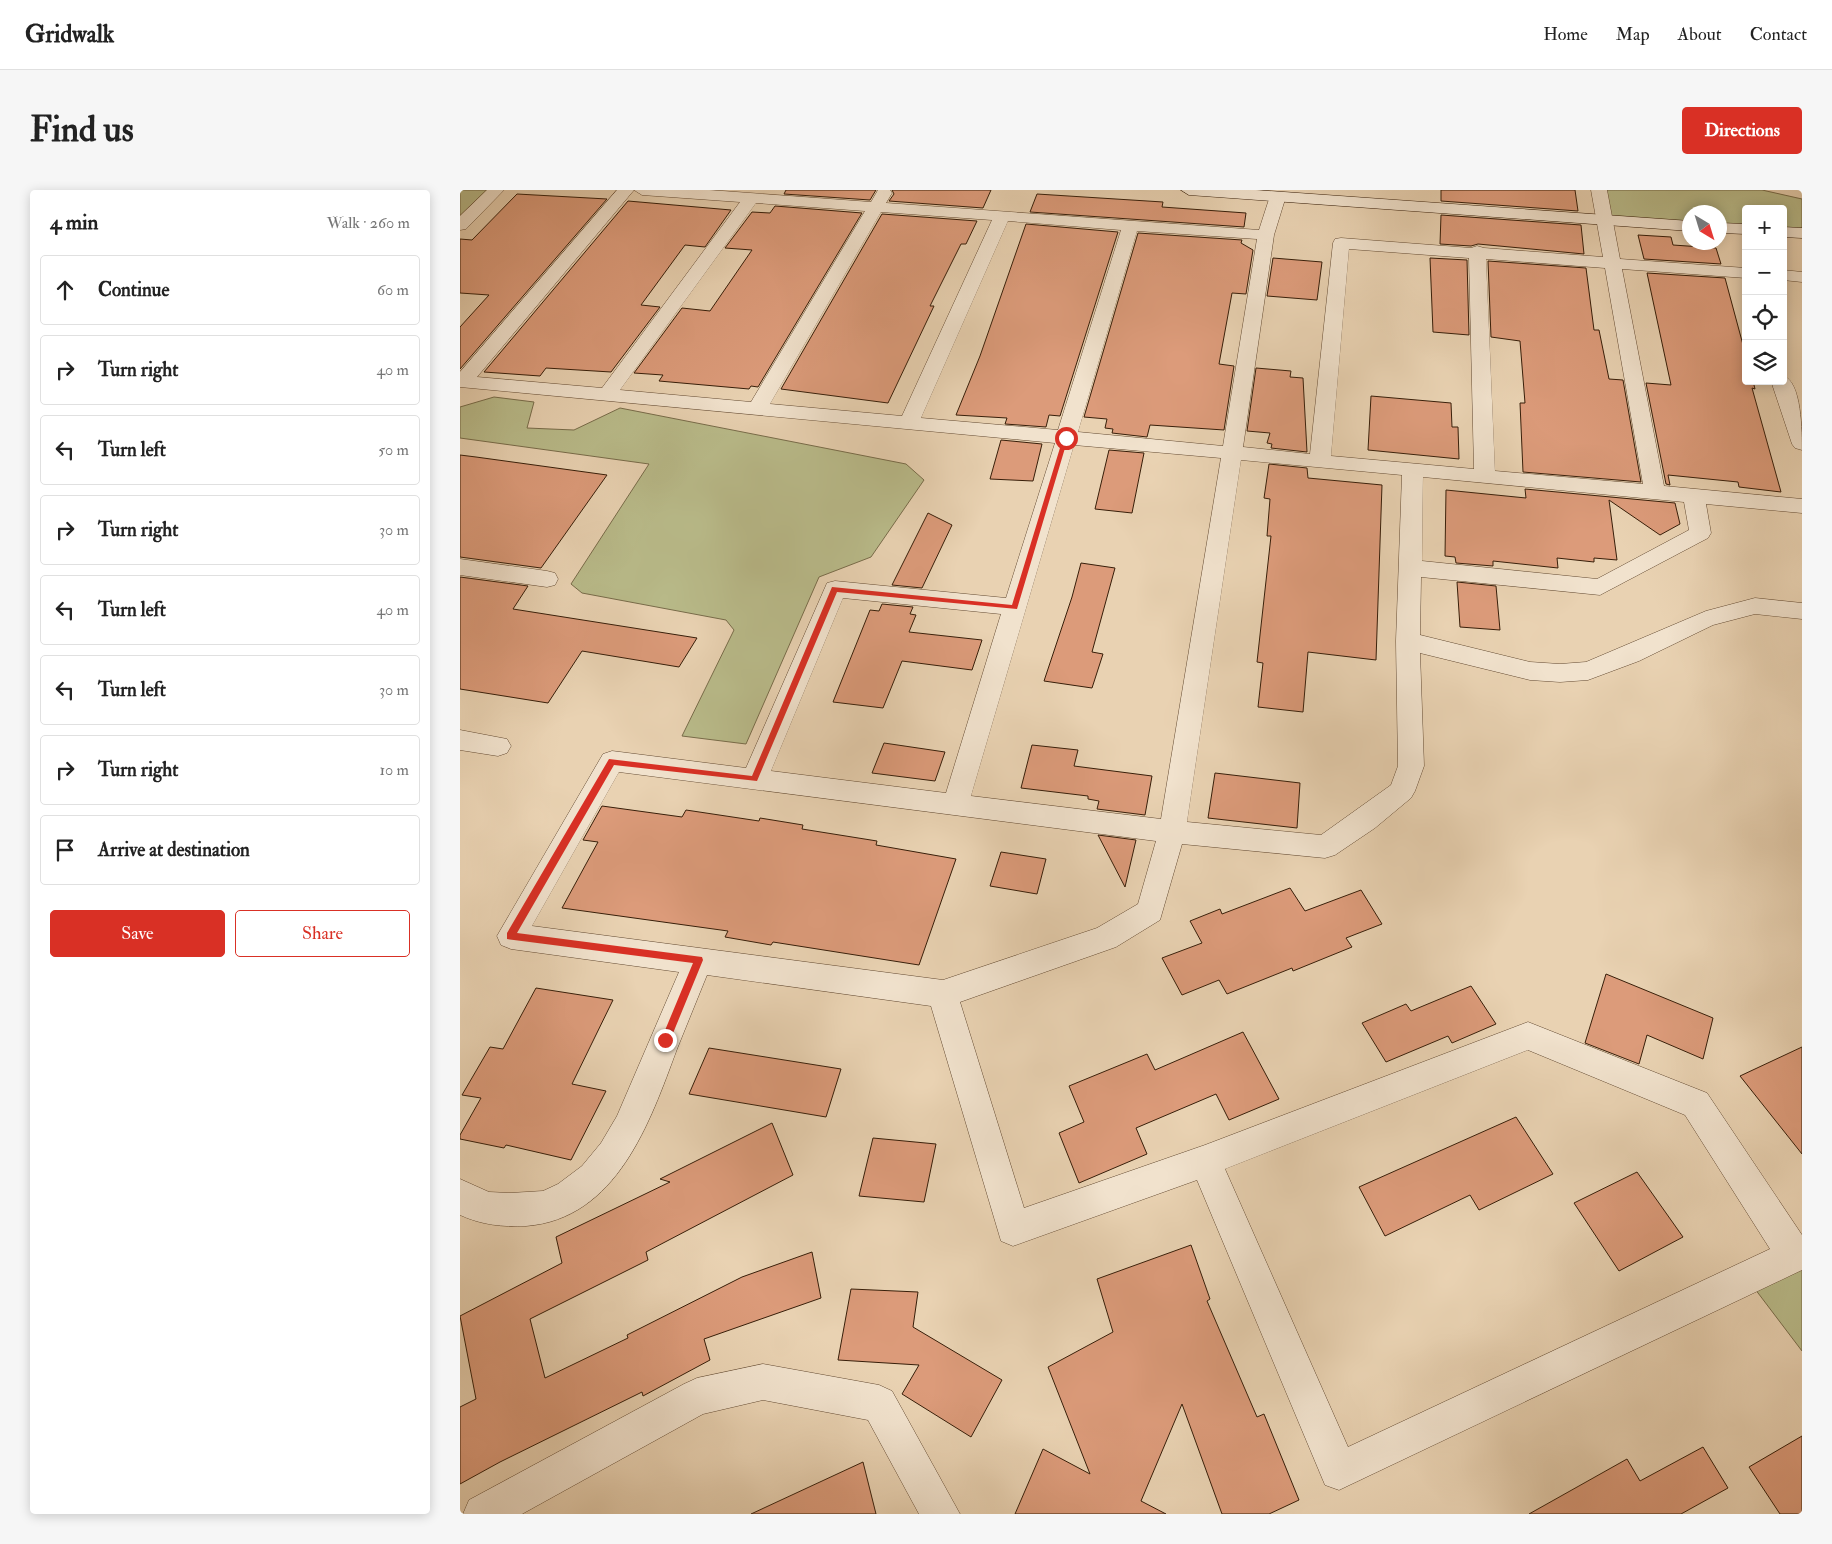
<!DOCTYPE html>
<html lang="en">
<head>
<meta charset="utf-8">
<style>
	body { margin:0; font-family:"IM FELL Double Pica",serif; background:#f6f6f6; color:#222 }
	.controls { position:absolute; right:15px; top:15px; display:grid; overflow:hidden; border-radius:5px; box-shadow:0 2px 12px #0003 }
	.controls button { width:45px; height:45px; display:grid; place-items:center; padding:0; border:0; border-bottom:1px solid #e0e0e0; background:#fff; color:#222; font:25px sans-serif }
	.compass { position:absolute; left:1222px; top:15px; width:45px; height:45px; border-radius:50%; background:#fff; box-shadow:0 2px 12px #0003; rotate:142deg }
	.stop { position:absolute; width:15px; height:15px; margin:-11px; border:4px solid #d93025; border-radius:50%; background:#fff }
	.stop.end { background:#d93025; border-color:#fff; box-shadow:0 1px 5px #0008 }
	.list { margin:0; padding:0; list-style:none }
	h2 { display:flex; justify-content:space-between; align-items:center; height:65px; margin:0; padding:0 20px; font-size:21px }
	h2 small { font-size:16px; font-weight:400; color:#767676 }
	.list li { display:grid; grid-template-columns:32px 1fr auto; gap:15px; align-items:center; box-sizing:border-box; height:70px; margin:0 10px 10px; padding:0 10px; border:1px solid #e0e0e0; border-radius:5px }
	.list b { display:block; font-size:19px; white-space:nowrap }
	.list em { font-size:16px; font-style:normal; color:#767676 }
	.actions { display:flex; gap:10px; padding:15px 20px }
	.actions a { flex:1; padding:11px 0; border:1px solid #d93025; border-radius:5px; text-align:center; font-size:18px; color:#d93025 }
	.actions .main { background:#d93025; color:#fff }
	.icon { flex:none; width:28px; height:28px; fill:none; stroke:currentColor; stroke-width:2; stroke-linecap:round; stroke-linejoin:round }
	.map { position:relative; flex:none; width:1342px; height:1324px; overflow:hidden; border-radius:5px }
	header { display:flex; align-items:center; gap:30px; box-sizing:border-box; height:70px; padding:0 25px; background:#fff; border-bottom:1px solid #e0e0e0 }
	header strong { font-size:24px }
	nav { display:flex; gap:28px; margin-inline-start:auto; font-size:18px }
	.intro { display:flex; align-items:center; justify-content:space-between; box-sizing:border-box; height:120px; padding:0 30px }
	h1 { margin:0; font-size:35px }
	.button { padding:12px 22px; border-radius:5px; background:#d93025; color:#fff; font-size:18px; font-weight:700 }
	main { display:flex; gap:30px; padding:0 30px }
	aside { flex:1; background:#fff; border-radius:5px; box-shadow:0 2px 12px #0003 }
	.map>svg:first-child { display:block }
	.green { fill:#b9bb8a; stroke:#786c4a }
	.building { fill:#dc9b7a; stroke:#371e09 }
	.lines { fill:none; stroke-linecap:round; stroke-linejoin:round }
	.street-casing { stroke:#644b33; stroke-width:1 }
	.secondary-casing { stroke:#371e09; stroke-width:1 }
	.street { fill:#f1e2cd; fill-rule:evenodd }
	.secondary { fill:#f1e2cd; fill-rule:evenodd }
	.route { fill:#d93025 }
</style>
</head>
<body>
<header>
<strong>Gridwalk</strong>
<nav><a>Home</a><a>Map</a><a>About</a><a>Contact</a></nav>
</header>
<div class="intro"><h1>Find us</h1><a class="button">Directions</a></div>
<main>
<aside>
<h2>4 min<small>Walk · 260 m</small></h2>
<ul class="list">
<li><svg class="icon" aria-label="ahead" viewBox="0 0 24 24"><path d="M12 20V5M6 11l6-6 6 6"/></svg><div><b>Continue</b></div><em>60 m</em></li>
<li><svg class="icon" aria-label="right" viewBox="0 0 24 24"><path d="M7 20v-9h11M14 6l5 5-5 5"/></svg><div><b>Turn right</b></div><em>40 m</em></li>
<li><svg class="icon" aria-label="left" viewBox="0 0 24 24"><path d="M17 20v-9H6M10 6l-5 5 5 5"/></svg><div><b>Turn left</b></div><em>50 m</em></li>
<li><svg class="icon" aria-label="right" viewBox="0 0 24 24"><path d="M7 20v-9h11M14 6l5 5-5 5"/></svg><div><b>Turn right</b></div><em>30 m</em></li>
<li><svg class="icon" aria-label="left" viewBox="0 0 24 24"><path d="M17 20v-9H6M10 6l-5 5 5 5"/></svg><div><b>Turn left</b></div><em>40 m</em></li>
<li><svg class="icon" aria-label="left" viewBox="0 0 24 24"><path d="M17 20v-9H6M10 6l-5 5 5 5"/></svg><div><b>Turn left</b></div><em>30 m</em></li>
<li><svg class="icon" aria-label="right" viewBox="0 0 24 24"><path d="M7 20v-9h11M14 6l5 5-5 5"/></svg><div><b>Turn right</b></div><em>10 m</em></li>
<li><svg class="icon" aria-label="arrive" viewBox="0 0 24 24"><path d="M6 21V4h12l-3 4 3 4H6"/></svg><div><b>Arrive at destination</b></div></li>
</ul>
<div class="actions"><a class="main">Save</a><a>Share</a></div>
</aside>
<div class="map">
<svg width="1342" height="1324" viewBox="0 0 1342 1324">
	<rect width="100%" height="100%" fill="#e9d2b2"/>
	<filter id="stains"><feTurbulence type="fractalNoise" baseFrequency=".004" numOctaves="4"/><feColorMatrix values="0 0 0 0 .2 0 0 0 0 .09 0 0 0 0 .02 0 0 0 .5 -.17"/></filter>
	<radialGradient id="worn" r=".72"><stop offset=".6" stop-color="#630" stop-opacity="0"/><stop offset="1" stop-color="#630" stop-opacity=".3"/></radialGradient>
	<!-- green -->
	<g class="green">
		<polygon points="0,0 32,0 0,29"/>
		<polygon points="1145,0 1302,0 1342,9 1342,40 1323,39 1323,19 1286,19 1286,36 1260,35 1260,22 1230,22 1229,33 1150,27"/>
		<polygon points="34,207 74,212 67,238 114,240 160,218 446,274 464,290 411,367 359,387 286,554 222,546 274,440 266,430 122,403 111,394 189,274 0,248 0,217"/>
		<polygon points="1342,1079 1342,1161 1295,1099"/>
	</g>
	<!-- building -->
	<g class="building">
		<polygon points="326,0 416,0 410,10 324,4"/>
		<polygon points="432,0 531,0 523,18 429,11 434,4"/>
		<polygon points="981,0 1115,0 1118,21 981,11"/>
		<polygon points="57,4 147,9 0,179 0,137 29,105 0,103 0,49 12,50"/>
		<polygon points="577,4 703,12 702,17 786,23 784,37 570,22"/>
		<polygon points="168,11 271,20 245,57 225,55 181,115 200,117 151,182 86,178 80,186 24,182"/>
		<polygon points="315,16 402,23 298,197 291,196 289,199 199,191 203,185 174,183 222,118 250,121 292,60 265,58 292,22 310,23"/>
		<polygon points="422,24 517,31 506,54 501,54 470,116 474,116 428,213 321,199"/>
		<polygon points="981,25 1121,35 1124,64 1018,54 1011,56 980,54"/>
		<polygon points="566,34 658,42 600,226 589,225 586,237 545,234 547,228 496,225 520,166"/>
		<polygon points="678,43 782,50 781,53 793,60 786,104 772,103 759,174 774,176 764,240 690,235 687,247 652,243 653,239 645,238 647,229 624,227"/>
		<polygon points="1178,45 1211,47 1213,55 1256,58 1261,74 1184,69"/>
		<polygon points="813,68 862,72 857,110 807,106"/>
		<polygon points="970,68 1007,70 1009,145 973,142"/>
		<polygon points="1028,71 1126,78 1134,140 1139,140 1149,189 1163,190 1181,292 1063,282 1060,213 1065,213 1060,151 1031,147"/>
		<polygon points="1187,83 1265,88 1286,166 1286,191 1293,191 1295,199 1292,198 1321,302 1279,297 1278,292 1208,285 1210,295 1206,294 1186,193 1211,195"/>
		<polygon points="796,178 831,181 830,187 843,188 847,262 811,258 812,254 807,253 810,243 787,241"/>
		<polygon points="911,206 991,213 992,237 998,237 999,269 908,260"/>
		<polygon points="541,250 582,254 573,291 530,289"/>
		<polygon points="649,260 684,263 672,323 635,319"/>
		<polygon points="0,265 16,267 147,285 81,378 0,367"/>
		<polygon points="809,274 847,278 848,288 922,295 916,470 848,462 843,522 798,517 803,473 797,472 811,346 807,346 810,309 804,308"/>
		<polygon points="1065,299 1215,313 1220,334 1200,345 1149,310 1157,370 1134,368 1134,372 1097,368 1098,378 1033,371 1033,376 996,373 995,367 985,366 986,300 1066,308"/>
		<polygon points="468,323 492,335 462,398 432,395"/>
		<polygon points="621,373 655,378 632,462 643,464 632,498 584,491 612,407"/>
		<polygon points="0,387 68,396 53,419 237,448 219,477 122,461 88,513 0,499"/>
		<polygon points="997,392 1036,396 1040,440 1000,437"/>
		<polygon points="422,414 453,417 450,424 456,425 449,442 522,450 512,480 442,471 423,518 373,512 410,420 419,421"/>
		<polygon points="424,553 485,562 475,591 412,583"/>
		<polygon points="572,555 618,560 614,576 692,586 685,625 637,619 639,611 628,609 628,606 561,598"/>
		<polygon points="755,583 840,593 837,638 748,628"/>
		<polygon points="142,616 222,627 226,620 299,631 300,628 343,635 342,639 417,651 416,655 496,669 459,775 313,752 311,755 265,747 268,741 102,718 138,652 123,650"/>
		<polygon points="638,645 676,650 665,697"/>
		<polygon points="541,662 586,669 577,704 530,696"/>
		<polygon points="830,698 845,721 901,700 922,734 886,748 892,757 833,781 832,778 767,804 759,790 722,805 702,768 742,753 730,731 760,719 762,724"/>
		<polygon points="1146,784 1253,828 1243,869 1187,845 1179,874 1125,853"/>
		<polygon points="1011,796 1036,834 992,853 988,846 926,872 902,833 946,814 951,821"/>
		<polygon points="76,798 153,810 112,894 146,901 111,970 46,955 44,958 0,949 0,945 21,908 2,905 30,857 43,859"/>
		<polygon points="783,842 819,909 769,930 756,904 676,938 687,964 619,993 599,943 624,932 609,896 687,864 695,880"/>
		<polygon points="1342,857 1342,964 1280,886"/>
		<polygon points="249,858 381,879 366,927 229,904"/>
		<polygon points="1056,927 1093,984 1019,1020 1010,1005 925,1046 899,997"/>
		<polygon points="312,933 333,985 186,1062 188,1070 70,1129 85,1188 168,1148 167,1145 282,1087 352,1062 361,1108 244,1149 250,1170 183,1206 182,1202 40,1272 0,1294 0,1217 16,1209 0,1126 102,1073 96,1047 210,992 200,989"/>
		<polygon points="413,948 476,954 464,1012 399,1006"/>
		<polygon points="1177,982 1223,1047 1159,1081 1114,1013"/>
		<polygon points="731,1055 750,1109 747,1111 797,1227 804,1224 839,1310 809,1324 762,1324 722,1214 681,1311 706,1324 555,1324 583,1259 630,1284 588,1177 653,1142 637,1089"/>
		<polygon points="391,1099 458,1102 453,1137 542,1190 511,1247 442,1204 459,1175 378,1170"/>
		<polygon points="1342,1246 1342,1324 1320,1324 1289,1277"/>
		<polygon points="1243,1257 1268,1298 1221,1324 1069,1324 1167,1269 1180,1291"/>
		<polygon points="403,1272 416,1324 291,1324"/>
	</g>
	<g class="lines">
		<!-- street casing -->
		<g class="street-casing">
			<g id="street">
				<polygon points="27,0 44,0 6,39 0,40 0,26"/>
				<path d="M157,0H174L17,187L142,198L280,12L182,5L174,0H249L411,12L418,0H430L432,3L426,13L799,40L810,6L812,3H824L826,6L814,45L783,257L850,264L873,53L875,49L881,48L1011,58L1017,56L1024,58L1143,67L1131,0H1147L1160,69L1286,78V88L1162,79L1204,296L1342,309V323L1246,314L1251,343L1248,348L1140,405L961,387L960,445L1070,472L1100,474L1126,472L1246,421L1295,408L1342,413V429L1295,424L1253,435L1179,471L1128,490L1100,492L1070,490L960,463L964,576L955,601L951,608L915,638L875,665L865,668L722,654L700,730L656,757L500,812L564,1018L745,955L1068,832L1247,903L1342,1045V1080L879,1300L865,1295L737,990L553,1056L541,1051L471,816L247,785C237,810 227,834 217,859C190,932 157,1029 66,1036C42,1037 22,1035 0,1025V989L29,1002L50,1003L83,1001L98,994L122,976L141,953L157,926L219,782L51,759L41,755L37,746L143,564L152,561L286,578L367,393L375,391L546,408L595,253L0,197V182ZM296,13L405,21L291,212L160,200ZM421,22L532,30L442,226L310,214ZM548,31L661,40L598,240L461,228ZM677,41L797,49L763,256L618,242ZM889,59L1009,68L1014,279L871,266ZM1026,69L1145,78L1183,294L1035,281ZM614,255L761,268L701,629L511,606ZM781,270L942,285L936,451L938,576L931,595L861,645L727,632ZM963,287L1224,312L1229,340L1137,389L962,371ZM383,408L541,424L486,603L311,581ZM159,582L696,651L678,714L637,738L483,790L72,736ZM1068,860L1225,925L1310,1059L888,1257L765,979Z"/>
				<polygon points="1323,80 1342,82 1342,92 1323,90"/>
				<path d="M1323,186C1342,190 1342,244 1342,260L1335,258L1332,254L1311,191H1323Z"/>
				<polygon points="0,369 87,381 95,383 98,389 95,395 87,397 0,385"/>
				<polygon points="0,540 47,549 51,556 47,563 38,566 0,560"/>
				<polygon points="303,1174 419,1195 432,1201 500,1324 459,1324 408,1230 303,1210 243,1224 62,1324 3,1324 9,1310 224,1194 237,1188"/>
			</g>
		</g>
		<!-- secondary casing -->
		<g class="secondary-casing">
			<g id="secondary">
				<polygon points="721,0 796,0 1230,31 1230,41 729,5"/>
				<polygon points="1260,33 1286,34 1286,44 1260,43"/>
				<polygon points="1323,37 1342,38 1342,48 1323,47"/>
			</g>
		</g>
		<!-- street -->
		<use href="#street" class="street"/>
		<!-- secondary -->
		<use href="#secondary" class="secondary"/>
	</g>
	<!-- route -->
	<polygon class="route" points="606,246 608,248 557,419 377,402 297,591 154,575 57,743 242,767 243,770 209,853 202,853 201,850 233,773 47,749 47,743 149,569 292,586 372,397 552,415 603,248"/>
	<rect width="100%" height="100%" filter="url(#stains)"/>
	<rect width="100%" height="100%" fill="url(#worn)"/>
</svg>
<div class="controls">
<button>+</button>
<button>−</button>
<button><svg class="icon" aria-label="locate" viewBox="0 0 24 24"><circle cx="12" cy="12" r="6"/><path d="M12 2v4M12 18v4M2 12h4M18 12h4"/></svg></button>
<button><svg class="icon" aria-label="layers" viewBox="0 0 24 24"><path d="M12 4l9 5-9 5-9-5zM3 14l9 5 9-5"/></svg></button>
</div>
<svg class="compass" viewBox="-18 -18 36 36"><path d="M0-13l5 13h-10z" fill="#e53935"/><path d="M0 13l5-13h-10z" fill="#767676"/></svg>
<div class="stop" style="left:606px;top:248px"></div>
<div class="stop end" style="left:205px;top:850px"></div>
</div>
</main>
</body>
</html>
